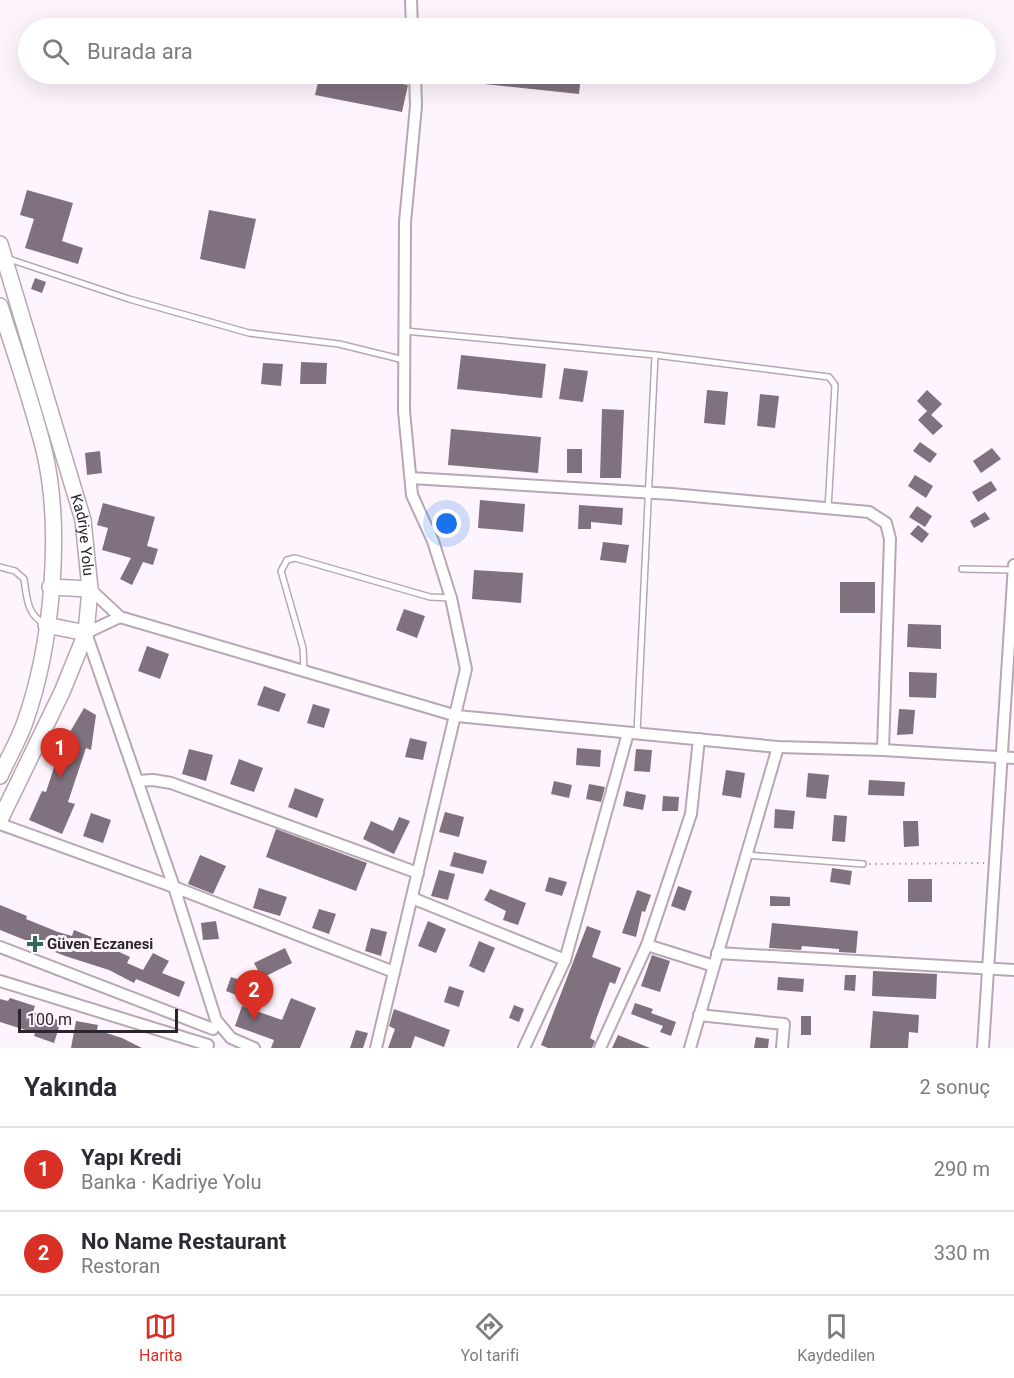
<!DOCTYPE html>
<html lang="tr">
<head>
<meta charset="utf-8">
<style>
	body { margin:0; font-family:Roboto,sans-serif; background:#f7f7f7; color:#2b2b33 }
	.scale { position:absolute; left:18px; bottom:15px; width:160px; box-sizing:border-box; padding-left:6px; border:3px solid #2b252b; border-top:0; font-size:16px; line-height:21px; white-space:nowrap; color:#2b252b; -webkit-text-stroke:4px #fef4fd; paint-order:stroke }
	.you { position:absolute; left:447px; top:524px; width:21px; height:21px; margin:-15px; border:4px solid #fff; border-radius:50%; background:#1a73e8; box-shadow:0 0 0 9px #1a73e833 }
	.badge { display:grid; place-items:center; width:39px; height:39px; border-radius:50%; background:#d93025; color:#fff; font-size:20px; font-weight:700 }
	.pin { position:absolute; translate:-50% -50px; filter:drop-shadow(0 2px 3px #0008) }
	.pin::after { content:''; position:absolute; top:32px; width:21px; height:18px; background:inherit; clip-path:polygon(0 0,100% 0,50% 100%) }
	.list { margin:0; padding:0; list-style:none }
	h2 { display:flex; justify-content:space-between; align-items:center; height:78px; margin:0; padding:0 24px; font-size:26px }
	h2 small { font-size:20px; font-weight:400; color:#7c7c81 }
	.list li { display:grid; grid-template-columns:39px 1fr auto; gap:18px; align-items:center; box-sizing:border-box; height:84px; padding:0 24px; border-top:2px solid #e1e1e2 }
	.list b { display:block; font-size:22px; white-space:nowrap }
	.list p { margin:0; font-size:20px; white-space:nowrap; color:#7c7c81 }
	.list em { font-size:20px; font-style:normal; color:#7c7c81 }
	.icon { flex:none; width:33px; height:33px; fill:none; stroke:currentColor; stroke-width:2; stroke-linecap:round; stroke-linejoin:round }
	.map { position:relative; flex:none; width:1014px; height:1048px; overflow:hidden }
	.search { position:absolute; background:#fff; box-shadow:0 6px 24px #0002; left:18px; right:18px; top:18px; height:66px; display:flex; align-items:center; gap:15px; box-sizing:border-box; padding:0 21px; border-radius:33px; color:#7c7c81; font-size:22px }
	.sheet { height:246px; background:#fff }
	nav { display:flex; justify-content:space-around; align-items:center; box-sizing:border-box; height:84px; border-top:2px solid #e1e1e2; background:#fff; font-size:16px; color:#7c7c81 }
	nav a { display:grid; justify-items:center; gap:3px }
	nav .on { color:#d93025 }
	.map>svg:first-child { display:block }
	.building { fill:#7f717e }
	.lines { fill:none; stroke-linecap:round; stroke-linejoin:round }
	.lane-casing { stroke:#b7a7b5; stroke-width:8 }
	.street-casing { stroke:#b7a7b5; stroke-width:14 }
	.secondary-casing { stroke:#b7a7b5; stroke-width:18 }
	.path { stroke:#a9a0a8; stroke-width:2; stroke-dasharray:1.5 4.5; stroke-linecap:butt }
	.lane { stroke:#fff; stroke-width:5 }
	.street { stroke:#fff; stroke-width:10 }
	.secondary { stroke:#fff; stroke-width:15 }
	.poi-dot { fill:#2f6b56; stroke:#fef4fd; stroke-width:2 }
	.labels { text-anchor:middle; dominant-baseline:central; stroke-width:6; stroke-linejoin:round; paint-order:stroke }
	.street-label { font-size:15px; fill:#2b252b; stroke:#fef4fd }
	.poi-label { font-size:15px; font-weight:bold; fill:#2b252b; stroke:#fef4fd; text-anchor:start }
</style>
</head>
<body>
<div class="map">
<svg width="1014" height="1048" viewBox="0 0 1014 1048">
	<rect width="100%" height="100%" fill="#fef4fd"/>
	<!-- building -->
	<g class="building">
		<polygon points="320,74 347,74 408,85 402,112 315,95"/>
		<polygon points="485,74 581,74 579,94 484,84"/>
		<polygon points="27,190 73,203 62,241 83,248 78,264 25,248 34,219 20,215"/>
		<polygon points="209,210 256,219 245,269 200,259"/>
		<polygon points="35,278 46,282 42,293 31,289"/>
		<polygon points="461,355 546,364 542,398 457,389"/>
		<polygon points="301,362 327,363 326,384 300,384"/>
		<polygon points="263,363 283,364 281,386 261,384"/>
		<polygon points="564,368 588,371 583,402 559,399"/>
		<polygon points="707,390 728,392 725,425 704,423"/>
		<polygon points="927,390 942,404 931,415 917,401"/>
		<polygon points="760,394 779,396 775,428 757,426"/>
		<polygon points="602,409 624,410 621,478 600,478"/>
		<polygon points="927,411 943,426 933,435 918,420"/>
		<polygon points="451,429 541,437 538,473 448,465"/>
		<polygon points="920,442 937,454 930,463 913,451"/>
		<polygon points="992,448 1001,459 981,473 973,461"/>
		<rect x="567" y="449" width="15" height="24"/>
		<polygon points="100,451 102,473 87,475 85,453"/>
		<polygon points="915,475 933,486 926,498 908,486"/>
		<polygon points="991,481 997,490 978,502 972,492"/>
		<polygon points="480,500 525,504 523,532 478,528"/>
		<polygon points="103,503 155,517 147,546 158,549 153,565 143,562 132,585 120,579 131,558 102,550 108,528 97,525"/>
		<polygon points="579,505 623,508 622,525 591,522 591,529 578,529"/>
		<polygon points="917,506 932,516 925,527 909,517"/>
		<polygon points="985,512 990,519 974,528 970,521"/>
		<polygon points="918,525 929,534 922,543 910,534"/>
		<polygon points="603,542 629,545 626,563 600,560"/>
		<polygon points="474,570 523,573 521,603 472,599"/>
		<rect x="840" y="582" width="35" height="31"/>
		<polygon points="404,609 425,616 417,638 396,630"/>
		<polygon points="908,624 941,625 941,649 907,647"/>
		<polygon points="147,646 169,654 160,679 138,671"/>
		<polygon points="909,672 937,673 936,698 909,697"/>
		<polygon points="264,686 286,694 279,712 257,705"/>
		<polygon points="313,704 330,709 324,728 307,723"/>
		<polygon points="84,708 96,715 91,750 86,748 68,802 75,804 62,834 29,820 42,791 46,792 60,749"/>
		<polygon points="899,709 915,710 913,734 897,735"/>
		<polygon points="410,738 427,742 423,760 405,757"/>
		<polygon points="577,748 601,750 600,767 576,765"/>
		<polygon points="189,749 213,755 206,781 182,774"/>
		<polygon points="636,749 652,750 650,772 634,771"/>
		<polygon points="239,759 263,768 254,792 230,784"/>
		<polygon points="726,770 745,773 741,798 722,795"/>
		<polygon points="808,773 829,775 826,799 806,797"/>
		<polygon points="869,780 905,782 904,796 868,795"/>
		<polygon points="554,781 572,785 569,798 551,794"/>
		<polygon points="589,784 605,787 601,802 586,799"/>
		<polygon points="295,788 324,799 317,818 288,807"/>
		<polygon points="626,791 646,795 643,810 623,806"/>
		<polygon points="663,796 679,797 678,811 662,811"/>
		<polygon points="775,809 795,811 793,829 774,828"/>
		<polygon points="445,812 464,817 459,837 439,832"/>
		<polygon points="91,813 111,820 103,843 83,836"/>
		<polygon points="834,815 847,816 845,842 832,841"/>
		<polygon points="399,817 410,821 394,854 363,839 371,821 393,831"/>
		<polygon points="903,821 918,821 919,846 904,847"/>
		<polygon points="276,829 367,863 356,891 266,857"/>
		<polygon points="454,852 487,861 483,874 450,866"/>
		<polygon points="200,855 226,866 213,894 188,884"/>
		<polygon points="832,868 852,871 850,885 830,882"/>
		<polygon points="439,870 455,874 448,900 431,896"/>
		<polygon points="549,877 567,882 562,896 545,891"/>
		<rect x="908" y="879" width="24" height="23"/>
		<polygon points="678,886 692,891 685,911 671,906"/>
		<polygon points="259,888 287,897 280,916 253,908"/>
		<polygon points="490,889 526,903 518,925 503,920 506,911 484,900"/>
		<polygon points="637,890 651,895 645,912 642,911 636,937 622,933"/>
		<polygon points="770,896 790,897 790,906 770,906"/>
		<polygon points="0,905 27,916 26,919 58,932 72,936 74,930 114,946 113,949 130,957 127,963 143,970 153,953 169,961 162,973 185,982 179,997 136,979 134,983 109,970 65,956 0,930"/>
		<polygon points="319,909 336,914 329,934 312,928"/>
		<polygon points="216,921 219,939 203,940 201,923"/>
		<polygon points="428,921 446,929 436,953 418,946"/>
		<polygon points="772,923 858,931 856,953 839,952 839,949 802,946 801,950 769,948"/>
		<polygon points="587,926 601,931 592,957 621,968 615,984 610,982 597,1017 590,1038 595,1041 592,1048 548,1048 541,1045"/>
		<polygon points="371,928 387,932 381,956 365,951"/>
		<polygon points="479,941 495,948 484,973 469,966"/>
		<polygon points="285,948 292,963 262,978 254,963"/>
		<polygon points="652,955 670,961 660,992 641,986"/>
		<polygon points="873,971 937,974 936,999 872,996"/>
		<polygon points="845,975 856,975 855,991 844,990"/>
		<polygon points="231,977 249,983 244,998 226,991"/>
		<polygon points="778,977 804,979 803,992 777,990"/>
		<polygon points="449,986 464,991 459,1007 444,1002"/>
		<polygon points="10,998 35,1006 33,1012 61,1021 54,1043 34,1036 35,1033 0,1022 0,999 8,1001"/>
		<polygon points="291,998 316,1008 300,1048 271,1048 274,1040 235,1026 242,1006 282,1020"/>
		<polygon points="635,1003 653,1009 651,1013 676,1022 671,1036 660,1032 663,1026 631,1014"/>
		<polygon points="514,1005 524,1009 519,1022 509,1018"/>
		<polygon points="394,1009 450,1030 444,1047 415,1036 411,1048 388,1048 395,1029 389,1026"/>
		<polygon points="873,1011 919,1015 918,1033 909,1032 908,1048 870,1048"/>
		<rect x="801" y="1016" width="10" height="19"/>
		<polygon points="76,1021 98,1025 97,1030 122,1038 142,1048 71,1048"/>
		<polygon points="356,1030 368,1033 363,1048 350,1048"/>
		<polygon points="618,1035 650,1048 612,1048"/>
		<polygon points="756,1037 769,1039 768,1048 754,1048"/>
	</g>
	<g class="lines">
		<!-- lane casing -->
		<g class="lane-casing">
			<g id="lane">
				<polyline points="6,258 129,299 249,333 339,344 404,360"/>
				<polyline points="405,331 655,355 637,733"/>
				<polyline points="655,355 829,377 835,385 828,509"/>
				<path d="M0,567L15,571L24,579C27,599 27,615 46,625"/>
				<polyline points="962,569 1014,570"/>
				<polyline points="304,671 303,648 281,571 287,560 295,558 430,597 451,598"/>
				<polyline points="746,855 863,864"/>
			</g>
		</g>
		<!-- street casing -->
		<g class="street-casing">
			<g id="street">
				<polyline points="411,0 412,28"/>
				<polyline points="411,478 672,494 869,512 886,523 890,539 883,750"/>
				<polyline points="90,589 120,617 457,716 778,747 883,750 1014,758"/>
				<polyline points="120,617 86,633 174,887 216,1020 231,1038 254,1048"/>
				<polyline points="138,781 153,780 171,783 418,873"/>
				<polyline points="0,824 174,887 394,972"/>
				<polyline points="412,898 565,960"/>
				<polyline points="647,945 714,966"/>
				<polyline points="0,947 213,1029"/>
				<polyline points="717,953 1014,970"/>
				<polyline points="0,981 208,1045"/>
				<polyline points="699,1015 784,1024 782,1048"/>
				<polyline points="376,1048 466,669 451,598 433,541 412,495 404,411 405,222 416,106 415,74"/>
				<polyline points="524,1048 565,960 628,733"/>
				<polyline points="600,1048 647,945 691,814 699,739"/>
				<polyline points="690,1048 778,747"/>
				<polyline points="983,1048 1014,565"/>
			</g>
		</g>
		<!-- secondary casing -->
		<g class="secondary-casing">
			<g id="secondary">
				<path id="s1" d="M0,244L83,520L90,589L86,633L62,692L0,820"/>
				<path d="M0,306C15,354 32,402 44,450C63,529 52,646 25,722C19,740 8,758 0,776"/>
				<polyline points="50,587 90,589"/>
				<polyline points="46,625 86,633"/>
			</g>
		</g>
		<!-- path -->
		<polyline class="path" points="869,864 984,863"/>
		<!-- lane -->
		<use href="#lane" class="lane"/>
		<!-- street -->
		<use href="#street" class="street"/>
		<!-- secondary -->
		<use href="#secondary" class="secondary"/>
	</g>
	<!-- markers -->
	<path class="poi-dot" d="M32 935h6v6h6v6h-6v6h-6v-6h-6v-6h6z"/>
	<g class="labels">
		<!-- street labels -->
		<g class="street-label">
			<text stroke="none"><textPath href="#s1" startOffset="303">Kadriye Yolu</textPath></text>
		</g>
		<!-- poi labels -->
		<g class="poi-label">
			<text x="47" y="944">Güven Eczanesi</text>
		</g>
	</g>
</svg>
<div class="scale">100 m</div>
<div class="you"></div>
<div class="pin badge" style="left:60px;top:778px">1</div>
<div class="pin badge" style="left:254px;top:1020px">2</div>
<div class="search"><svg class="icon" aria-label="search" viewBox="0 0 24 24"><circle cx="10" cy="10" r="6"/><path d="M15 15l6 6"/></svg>Burada ara</div>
</div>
<section class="sheet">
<h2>Yakında<small>2 sonuç</small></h2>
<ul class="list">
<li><span class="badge">1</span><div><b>Yapı Kredi</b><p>Banka · Kadriye Yolu</p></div><em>290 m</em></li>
<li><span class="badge">2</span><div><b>No Name Restaurant</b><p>Restoran</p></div><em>330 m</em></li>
</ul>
</section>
<nav>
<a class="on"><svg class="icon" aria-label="map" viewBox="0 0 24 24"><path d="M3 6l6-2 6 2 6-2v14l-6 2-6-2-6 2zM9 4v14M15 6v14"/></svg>Harita</a>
<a><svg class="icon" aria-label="directions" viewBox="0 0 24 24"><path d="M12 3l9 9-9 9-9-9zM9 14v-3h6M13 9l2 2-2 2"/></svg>Yol tarifi</a>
<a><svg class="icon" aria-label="saved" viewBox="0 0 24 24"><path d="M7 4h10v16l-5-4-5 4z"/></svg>Kaydedilen</a>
</nav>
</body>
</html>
